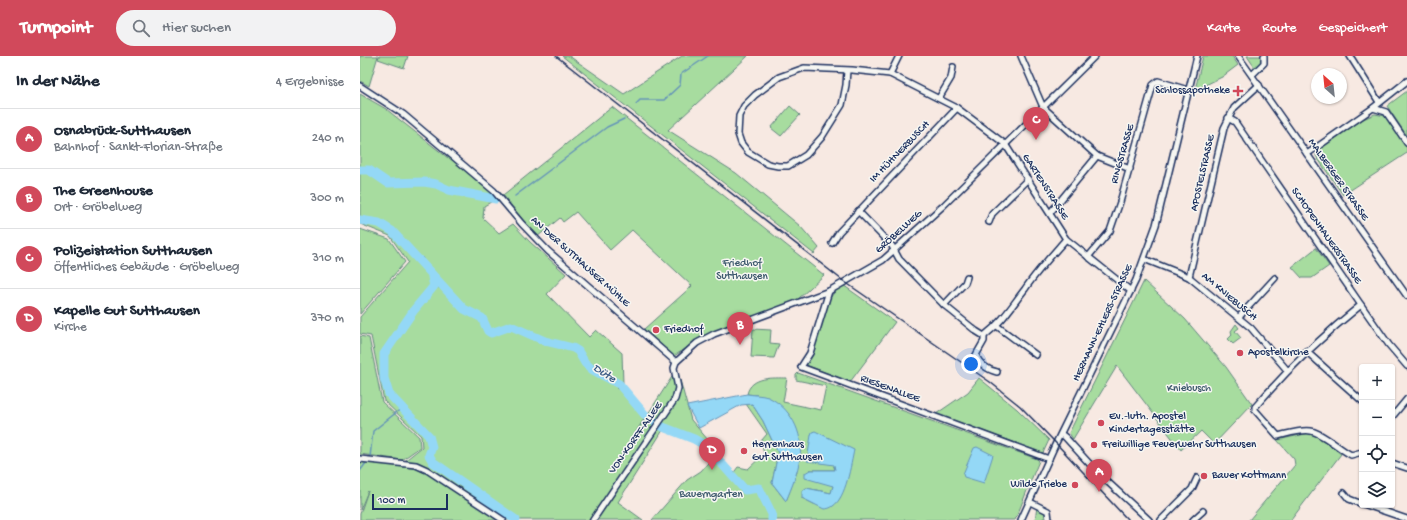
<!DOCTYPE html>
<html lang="de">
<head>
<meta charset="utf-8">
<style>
	body { margin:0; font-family:"Gochi Hand",sans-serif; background:#f2f2f3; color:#1f2937 }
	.controls { position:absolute; right:12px; bottom:12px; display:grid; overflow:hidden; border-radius:4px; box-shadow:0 1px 3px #0004 }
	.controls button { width:36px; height:36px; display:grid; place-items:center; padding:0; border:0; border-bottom:1px solid #e0e1e3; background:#fff; color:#1f2937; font:20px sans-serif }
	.compass { position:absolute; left:951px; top:12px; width:36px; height:36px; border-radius:50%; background:#fff; box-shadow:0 1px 3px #0004; rotate:333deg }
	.scale { position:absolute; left:12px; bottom:10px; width:76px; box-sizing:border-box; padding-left:4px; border:2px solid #1b2f5e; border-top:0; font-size:11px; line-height:14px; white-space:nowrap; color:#1b2f5e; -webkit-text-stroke:3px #f6f6f2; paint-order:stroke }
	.you { position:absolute; left:611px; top:308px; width:14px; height:14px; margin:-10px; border:3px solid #fff; border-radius:50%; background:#1a73e8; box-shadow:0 0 0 6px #1a73e833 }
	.badge { display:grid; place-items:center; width:26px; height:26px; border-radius:50%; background:#d1495b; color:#fff; font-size:13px; font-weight:700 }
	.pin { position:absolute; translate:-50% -33px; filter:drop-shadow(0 1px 2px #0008) }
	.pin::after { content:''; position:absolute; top:21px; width:14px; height:12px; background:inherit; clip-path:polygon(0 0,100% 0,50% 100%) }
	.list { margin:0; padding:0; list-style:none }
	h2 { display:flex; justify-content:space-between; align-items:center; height:52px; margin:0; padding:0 16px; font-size:17px }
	h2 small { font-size:13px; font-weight:400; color:#747a83 }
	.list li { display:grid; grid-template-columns:26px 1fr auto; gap:12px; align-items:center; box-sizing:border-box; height:60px; padding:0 16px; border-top:1px solid #e0e1e3 }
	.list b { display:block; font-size:15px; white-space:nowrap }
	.list p { margin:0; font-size:13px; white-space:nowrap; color:#747a83 }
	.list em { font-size:13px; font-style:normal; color:#747a83 }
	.icon { flex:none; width:22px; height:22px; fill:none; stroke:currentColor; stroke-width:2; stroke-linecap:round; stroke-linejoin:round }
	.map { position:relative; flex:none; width:1047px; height:464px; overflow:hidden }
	header { display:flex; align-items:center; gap:24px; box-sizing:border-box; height:56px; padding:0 20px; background:#d1495b; color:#fff }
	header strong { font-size:19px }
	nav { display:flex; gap:22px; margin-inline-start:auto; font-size:14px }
	.search { width:280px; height:36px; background:#f2f2f3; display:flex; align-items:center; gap:10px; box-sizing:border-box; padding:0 14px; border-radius:22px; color:#747a83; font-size:15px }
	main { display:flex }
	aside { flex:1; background:#fff }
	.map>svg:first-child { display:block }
	.green { fill:#a7dc9f; stroke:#61867e; fill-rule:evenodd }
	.water { fill:#94d8f6; stroke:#6494b9 }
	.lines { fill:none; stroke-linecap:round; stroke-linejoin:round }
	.stream { stroke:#6494b9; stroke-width:1.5 }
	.river { stroke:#94d8f6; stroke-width:9 }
	.minor-casing { stroke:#1b2f5e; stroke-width:8 }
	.minor { stroke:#f6f6f2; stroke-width:5 }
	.rail { stroke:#1b2f5e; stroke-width:1.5 }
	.poi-dot { fill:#d1495b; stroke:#f6f6f2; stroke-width:1.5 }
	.labels { text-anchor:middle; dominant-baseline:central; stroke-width:3; stroke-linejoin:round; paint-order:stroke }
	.poi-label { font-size:11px; fill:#1b2f5e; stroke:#f6f6f2; text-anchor:start }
	.street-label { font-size:11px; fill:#1b2f5e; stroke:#f6f6f2 }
	.park-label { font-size:11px; fill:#3e5a6e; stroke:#f6f6f2 }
	.water-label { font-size:12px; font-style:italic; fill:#395984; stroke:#f6f6f2 }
</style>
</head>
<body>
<header>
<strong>Turnpoint</strong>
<div class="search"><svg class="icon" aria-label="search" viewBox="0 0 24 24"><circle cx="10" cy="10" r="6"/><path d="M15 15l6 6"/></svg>Hier suchen</div>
<nav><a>Karte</a><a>Route</a><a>Gespeichert</a></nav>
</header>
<main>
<aside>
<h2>In der Nähe<small>4 Ergebnisse</small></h2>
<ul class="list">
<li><span class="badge">A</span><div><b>Osnabrück-Sutthausen</b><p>Bahnhof · Sankt-Florian-Straße</p></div><em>240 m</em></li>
<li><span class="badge">B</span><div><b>The Greenhouse</b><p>Ort · Gröbelweg</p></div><em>300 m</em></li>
<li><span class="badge">C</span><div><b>Polizeistation Sutthausen</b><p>Öffentliches Gebäude · Gröbelweg</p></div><em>310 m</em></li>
<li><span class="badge">D</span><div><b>Kapelle Gut Sutthausen</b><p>Kirche</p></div><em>370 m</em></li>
</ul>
</aside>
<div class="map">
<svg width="1047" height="464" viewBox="0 0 1047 464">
	<rect width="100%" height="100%" fill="#f7e9e2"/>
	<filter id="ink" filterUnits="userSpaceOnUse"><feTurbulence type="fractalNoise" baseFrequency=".025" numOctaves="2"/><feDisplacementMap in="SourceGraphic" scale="8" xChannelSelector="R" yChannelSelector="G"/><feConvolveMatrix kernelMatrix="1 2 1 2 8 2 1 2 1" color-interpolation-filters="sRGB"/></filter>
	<g filter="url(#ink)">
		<!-- green -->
		<g class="green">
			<polygon points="0,0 18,0 9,30 0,25"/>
			<polygon points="19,0 48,0 44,12 18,3"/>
			<polygon points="202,0 209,0 264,38 322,0 388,0 308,74 376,117 440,170 459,192 454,198"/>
			<polygon points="843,0 872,0 878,9 862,21 835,34"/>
			<polygon points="887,0 901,0 901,6 895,12"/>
			<polygon points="1047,35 1047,80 1027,50"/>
			<path d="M0,38L26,53L88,102L93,100L143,139L252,51L464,219L437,244L350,277L314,300L284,273L332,230L272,174L250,194L216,156L203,166L200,162L177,181L143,139L124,150L123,162L139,177L153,168L170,186L206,218L187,238L229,281L236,274L262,297L263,328L256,332L268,338L286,360L259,403L317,313L331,364L349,385L345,391L303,374L258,446L283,464H0V458L8,435L0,454V403L42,407L62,391L61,380L24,345L11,280L0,278V261L48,206L30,180L0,168ZM62,201L72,219L87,235L74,230Z"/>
			<polygon points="430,50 440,59 421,80 411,72"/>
			<polygon points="1015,58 1025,60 1047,91 1047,97 983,139 956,100 957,95 1003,63"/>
			<polygon points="0,173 29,183 45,206 0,258"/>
			<polygon points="956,192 969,210 952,222 942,222 932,211"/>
			<polygon points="784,225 825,263 866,311 892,348 854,388 841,375 821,394 757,310 713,383 709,377"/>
			<polygon points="483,229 535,266 490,326 446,309 452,297 470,242 477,233"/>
			<polygon points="876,268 879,272 875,275 881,282 873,288 868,283 872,279 871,275"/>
			<polygon points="393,273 411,274 410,287 419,288 414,302 391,301"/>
			<polygon points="0,280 9,282 22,346 59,381 60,391 42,404 0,398"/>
			<path d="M438,317L677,403L679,405C670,425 664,444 655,464H413V458L400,431L385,432L372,419L378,411L388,413L404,398L401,385L407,378L386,348H392L403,365L418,397L412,427L426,445L437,416L397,339L387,338C391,320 413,322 427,322L423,346L461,354L466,330L436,324V319ZM474,410L480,442L454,448L442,442L446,432L471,437L473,430L450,414H475Z"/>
			<polygon points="619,322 657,353 689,384 683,397 576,358 608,336"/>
			<polygon points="950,377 957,379 981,398 931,464 889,464 935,409 934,403 917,384"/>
			<polygon points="354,400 385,435 399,433 411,458 410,464 292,464 327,424 341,415"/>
			<polygon points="677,451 686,457 687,464 683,462 682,464 675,464"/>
		</g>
		<!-- water -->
		<g class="water">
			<path d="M387,338C393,339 402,339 408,341C430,351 444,377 440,401C438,416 432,431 426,445L412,427L418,397L403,365L392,348L381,349L339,372L327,350Z"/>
			<path d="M455,375L494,394C491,408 486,442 473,450C471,452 467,453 464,453L442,442V435L446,432L471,437L473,430L445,422V417L450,414H475L474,409L447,405L451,379L452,376Z"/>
			<polygon points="617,391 633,399 624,427 604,421 603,418 614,392"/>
		</g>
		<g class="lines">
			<!-- stream -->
			<g class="stream">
				<polyline points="276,48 280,44 304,44 320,29 321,18 348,0"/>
				<polyline points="155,140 247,71 264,63"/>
				<polyline points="10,401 13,375 42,352"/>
				<polyline points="0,415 6,407"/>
			</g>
			<!-- river -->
			<g class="river">
				<polyline points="0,114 9,114 28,127 64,126 76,128 89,134 136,143"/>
				<polyline points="0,164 19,167 32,175 104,253 122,262 128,275 131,277 151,270 185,285 213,292 218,295 225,307 233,314 259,328 286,360 303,371 334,383 346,390 385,434 399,432 412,458 412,464"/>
				<polyline points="72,221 74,230 54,254 24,298 24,322 29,338 69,380 72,391 69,399 73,406 156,464"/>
			</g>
			<!-- minor casing -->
			<g class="minor-casing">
				<g id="minor">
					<polyline points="661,0 683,51 737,100 770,113"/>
					<polyline points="878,0 1047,240"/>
					<polyline points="990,0 1019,46"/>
					<polyline points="487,14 486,29 482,49 462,81 446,99 428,110 418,110 408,108 388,96 381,87 378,78 379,60 384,50 395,39 419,21 444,12 492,14 530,18 597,52 645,88 706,183 771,235"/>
					<polyline points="530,18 539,0"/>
					<polyline points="892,19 904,7 904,0"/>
					<polyline points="0,30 43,58 134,135 162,168 188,195 316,306"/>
					<polyline points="579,42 591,22 593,11"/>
					<polyline points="1013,52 1026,56 1047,87"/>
					<polyline points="868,62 875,66 1001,249 1029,289 1047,310"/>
					<polyline points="947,98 1013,52 1047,25"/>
					<path d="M498,155L532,190L539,203L584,249L616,275L624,280C643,265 651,251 665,233C677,215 692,199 706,183"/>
					<polyline points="690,157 737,100"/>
					<polyline points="629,166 632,158 668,123"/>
					<polyline points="472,187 479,176 597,52"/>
					<polyline points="728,201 750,175 760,146 793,29 798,25 828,34"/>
					<polyline points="784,203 829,221 891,272 927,314"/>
					<polyline points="829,221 864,72 874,52 899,29"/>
					<polyline points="469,235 450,297 441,311 689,403"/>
					<polyline points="584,249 605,227 607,221"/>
					<path d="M1001,249C962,280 928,313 895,351V354L918,380C927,378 942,373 951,375C963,377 979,393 991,399L1002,396"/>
					<polyline points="879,261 915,222"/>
					<polyline points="637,270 676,299"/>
					<path d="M624,280V285L616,299C619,308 628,314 637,316"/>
					<polyline points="946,295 1002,345"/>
					<polyline points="1032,361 1047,343"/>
					<polyline points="701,378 705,381 738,417 789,464"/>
					<polyline points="0,403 56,409 67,414 143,464"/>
					<polyline points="1032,407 1047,412"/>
					<polyline points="984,437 989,443 1002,448"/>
					<polyline points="670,446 688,455 689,464"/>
					<polyline points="1006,449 1047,463"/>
					<polyline points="233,464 315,343 318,332 314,312 316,306 337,287 354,278 469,235 523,204 584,149 735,0"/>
					<polyline points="661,464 696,387 776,224 796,169 837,0"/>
					<polyline points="801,464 832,433 837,422"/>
					<polyline points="833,464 843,455"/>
				</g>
			</g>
			<!-- minor -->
			<use href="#minor" class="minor"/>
			<!-- rail -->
			<polyline class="rail" points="196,0 482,224 630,326 660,350 692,383 768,464"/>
		</g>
	</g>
	<!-- markers -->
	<g class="poi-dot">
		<path d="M876 29h4v4h4v4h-4v4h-4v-4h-4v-4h4z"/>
		<circle cx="296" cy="274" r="4"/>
		<circle cx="880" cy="297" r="4"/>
		<circle cx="741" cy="367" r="4"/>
		<circle cx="734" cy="389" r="4"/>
		<circle cx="384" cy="395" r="4"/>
		<circle cx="844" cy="420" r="4"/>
		<circle cx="715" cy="429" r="4"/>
	</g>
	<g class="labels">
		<!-- poi labels -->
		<g class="poi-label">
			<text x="870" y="35" text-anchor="end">Schlossapotheke</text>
			<text x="304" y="274">Friedhof</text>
			<text x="888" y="297">Apostelkirche</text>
			<text x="749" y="361">Ev.-luth. Apostel<tspan x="749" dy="13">Kindertagesstätte</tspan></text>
			<text x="392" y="389">Herrenhaus<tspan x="392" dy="13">Gut Sutthausen</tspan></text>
			<text x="742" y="389">Freiwillige Feuerwehr Sutthausen</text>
			<text x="852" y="420">Bauer Kottmann</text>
			<text x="707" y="429" text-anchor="end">Wilde Triebe</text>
		</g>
		<!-- street labels -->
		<g class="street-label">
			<text transform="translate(540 96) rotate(-46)">IM HÜHNERBUSCH</text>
			<text transform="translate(763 98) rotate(-74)">RINGSTRASSE</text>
			<text transform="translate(843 117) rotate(-77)">APOSTELSTRASSE</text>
			<text transform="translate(978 124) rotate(55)">MALBERGER STRASSE</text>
			<text transform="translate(685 131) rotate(57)">GARTENSTRASSE</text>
			<text transform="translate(539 176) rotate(-42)">GRÖBELWEG</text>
			<text transform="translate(966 180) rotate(55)">SCHOPENHAUERSTRASSE</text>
			<text transform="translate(220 206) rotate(42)">AN DER SUTTHAUSER MÜHLE</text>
			<text transform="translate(869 241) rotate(40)">AM KNIEBUSCH</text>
			<text transform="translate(743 267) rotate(-65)">HERMANN-EHLERS-STRASSE</text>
			<text transform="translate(530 333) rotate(20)">RIESENALLEE</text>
			<text transform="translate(276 382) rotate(-55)">VON-KORFF-ALLEE</text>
		</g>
		<!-- park labels -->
		<g class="park-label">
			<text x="382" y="208">Friedhof<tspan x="382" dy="13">Sutthausen</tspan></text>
			<text x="829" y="333">Kniebusch</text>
			<text x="351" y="439">Bauerngarten</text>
		</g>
		<!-- water labels -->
		<g class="water-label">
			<text transform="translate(244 318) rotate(33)">Düte</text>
		</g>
	</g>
</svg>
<div class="controls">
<button>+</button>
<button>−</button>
<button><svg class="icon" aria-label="locate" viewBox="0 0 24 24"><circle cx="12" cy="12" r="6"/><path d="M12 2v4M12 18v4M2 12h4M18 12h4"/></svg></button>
<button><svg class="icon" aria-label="layers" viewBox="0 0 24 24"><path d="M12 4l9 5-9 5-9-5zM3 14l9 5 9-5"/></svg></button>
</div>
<svg class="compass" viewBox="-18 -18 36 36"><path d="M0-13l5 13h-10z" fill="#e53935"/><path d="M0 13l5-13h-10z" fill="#747a83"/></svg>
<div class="scale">100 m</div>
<div class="you"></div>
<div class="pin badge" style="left:739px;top:436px">A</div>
<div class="pin badge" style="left:380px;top:289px">B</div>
<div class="pin badge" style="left:676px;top:84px">C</div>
<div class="pin badge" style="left:352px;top:414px">D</div>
</div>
</main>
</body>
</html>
